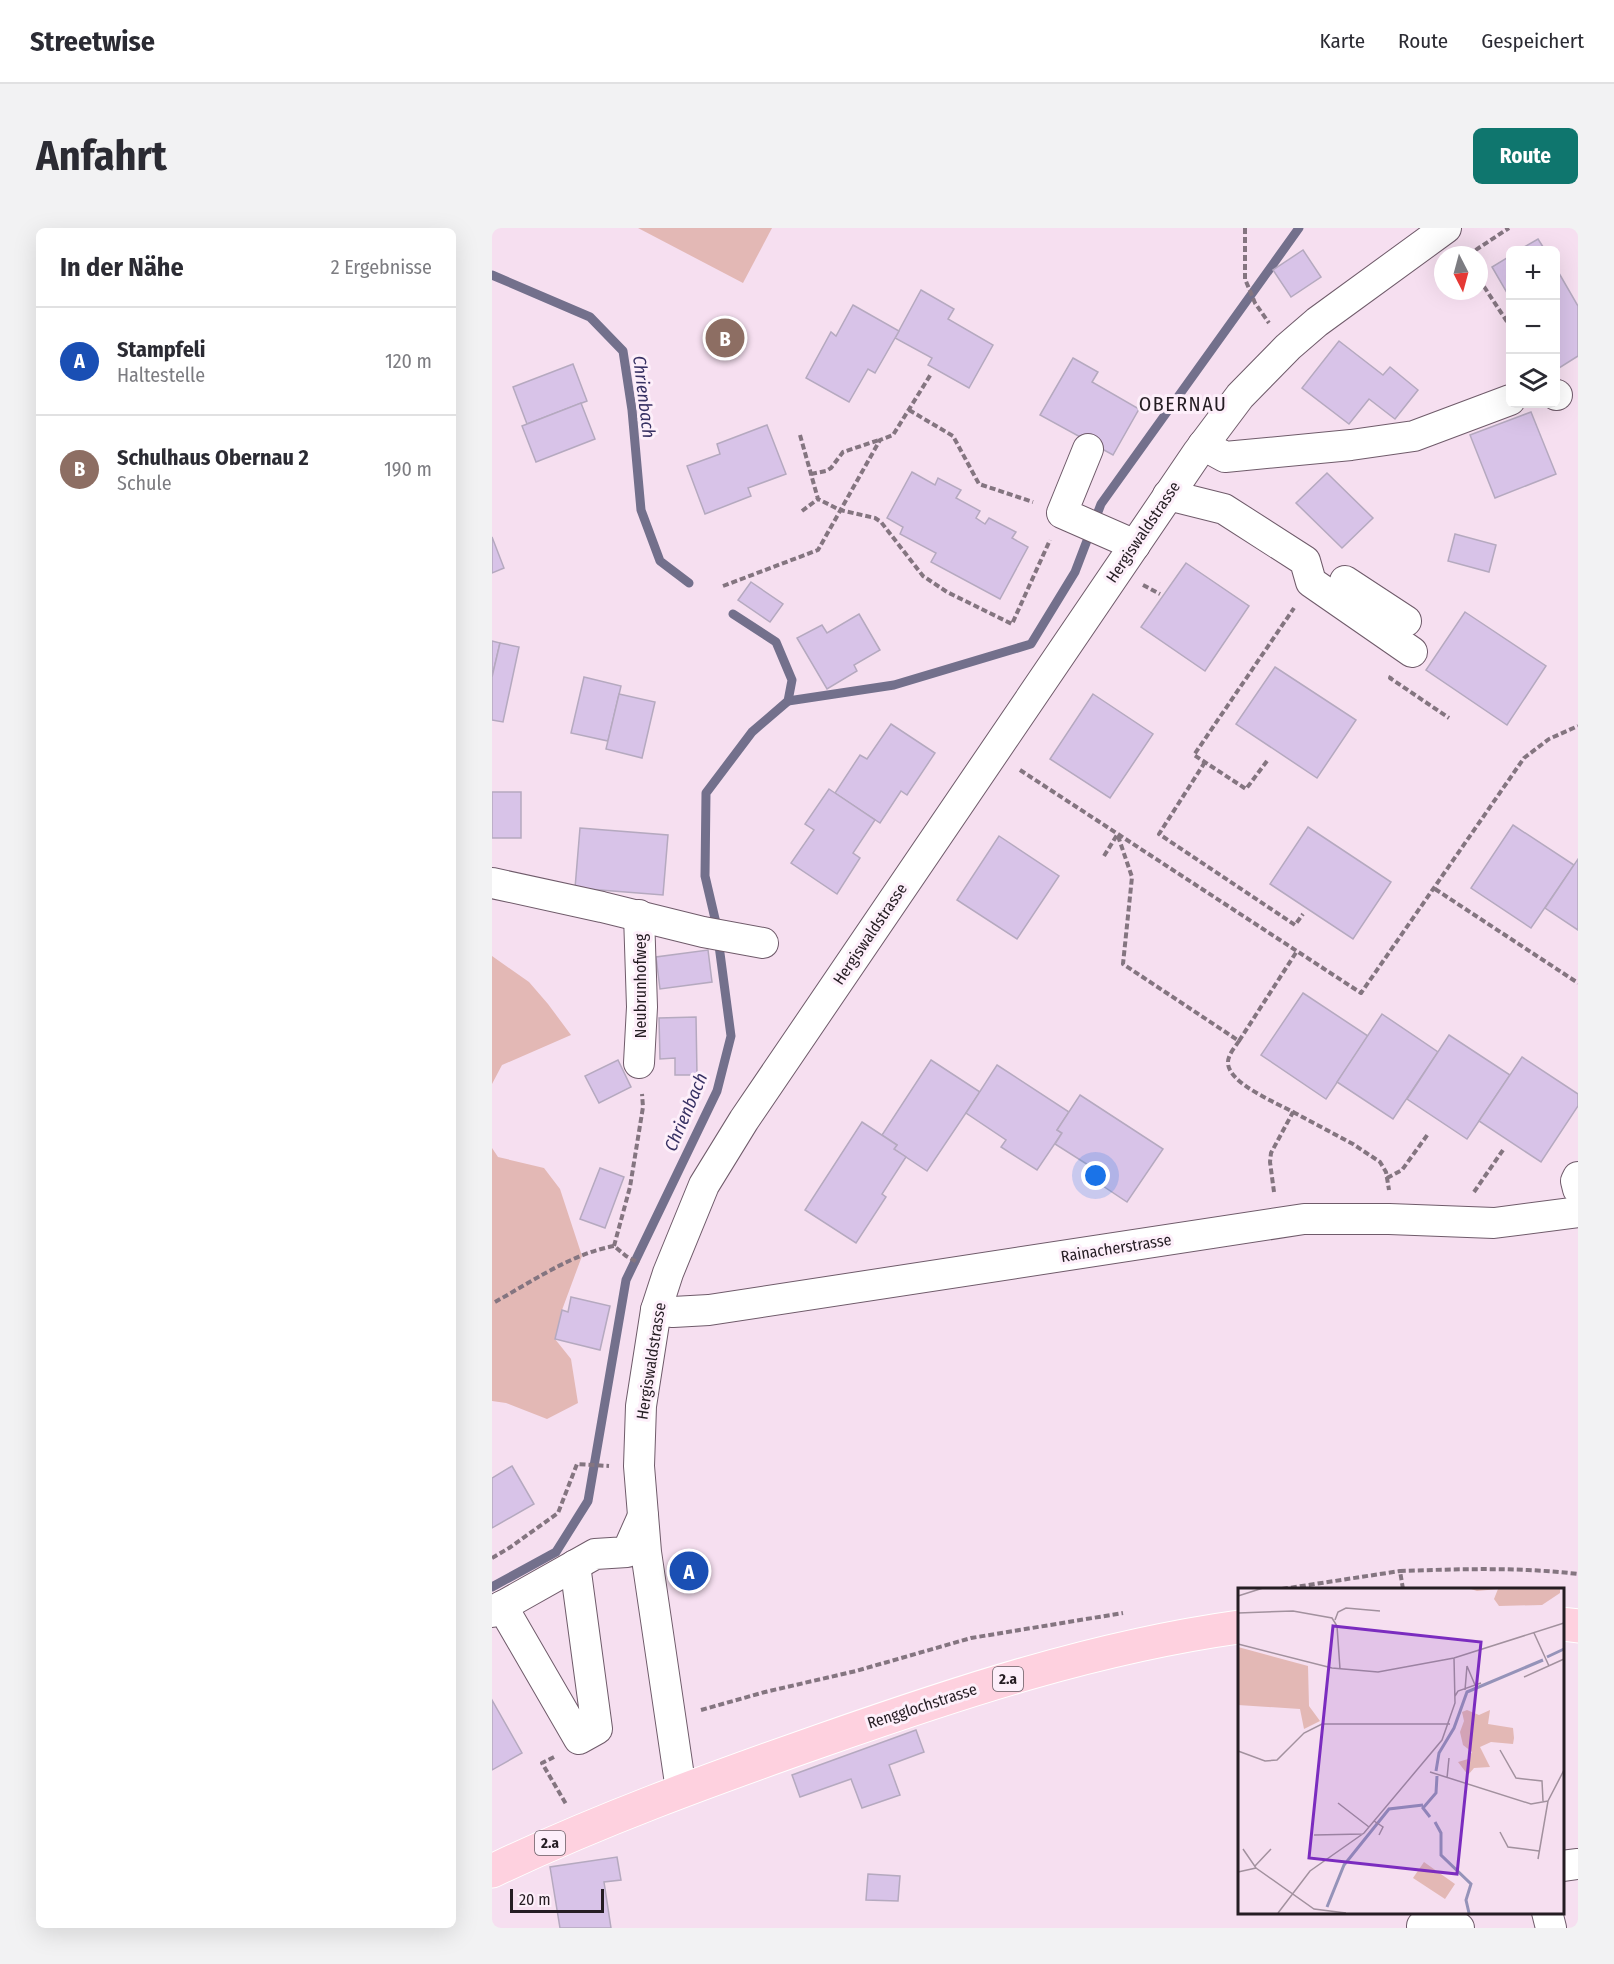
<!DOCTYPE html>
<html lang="de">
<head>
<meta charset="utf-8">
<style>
	body { margin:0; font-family:"Fira Sans Condensed",sans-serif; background:#f2f2f3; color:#2b2b33 }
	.controls { position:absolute; right:18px; top:18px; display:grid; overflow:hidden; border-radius:9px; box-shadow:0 6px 24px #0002 }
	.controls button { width:54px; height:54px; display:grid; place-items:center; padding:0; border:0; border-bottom:2px solid #e1e1e2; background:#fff; color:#2b2b33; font:30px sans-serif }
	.compass { position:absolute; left:942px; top:18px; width:54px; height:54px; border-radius:50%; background:#fff; box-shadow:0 6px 24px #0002; rotate:174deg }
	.scale { position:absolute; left:18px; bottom:15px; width:94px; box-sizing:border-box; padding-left:6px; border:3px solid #251d23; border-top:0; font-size:16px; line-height:21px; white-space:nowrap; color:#251d23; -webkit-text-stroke:4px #fdeffa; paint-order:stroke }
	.you { position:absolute; left:604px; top:948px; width:21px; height:21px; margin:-15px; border:4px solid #fff; border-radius:50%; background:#1a73e8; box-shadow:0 0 0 9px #1a73e833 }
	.badge { display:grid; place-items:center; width:39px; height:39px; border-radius:50%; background:#0f766e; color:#fff; font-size:20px; font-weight:700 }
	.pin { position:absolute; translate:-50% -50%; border:3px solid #fff; box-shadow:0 2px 6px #0006 }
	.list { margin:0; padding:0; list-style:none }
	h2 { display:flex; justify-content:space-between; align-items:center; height:78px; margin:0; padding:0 24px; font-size:26px }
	h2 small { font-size:20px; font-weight:400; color:#7c7c81 }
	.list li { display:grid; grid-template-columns:39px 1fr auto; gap:18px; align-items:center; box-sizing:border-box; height:108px; padding:0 24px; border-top:2px solid #e1e1e2 }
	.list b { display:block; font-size:22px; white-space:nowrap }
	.list p { margin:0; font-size:20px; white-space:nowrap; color:#7c7c81 }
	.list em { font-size:20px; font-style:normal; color:#7c7c81 }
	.icon { flex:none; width:33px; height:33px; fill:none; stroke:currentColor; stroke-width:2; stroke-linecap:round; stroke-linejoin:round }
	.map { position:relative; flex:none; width:1086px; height:1700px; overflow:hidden; border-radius:9px }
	header { display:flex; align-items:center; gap:36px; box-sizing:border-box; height:84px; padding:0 30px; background:#fff; border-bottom:2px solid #e1e1e2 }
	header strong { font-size:28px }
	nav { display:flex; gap:33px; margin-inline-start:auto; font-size:21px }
	.intro { display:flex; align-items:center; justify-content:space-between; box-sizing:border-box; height:144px; padding:0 36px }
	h1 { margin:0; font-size:42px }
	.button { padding:15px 27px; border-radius:9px; background:#0f766e; color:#fff; font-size:21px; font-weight:700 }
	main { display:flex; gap:36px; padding:0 36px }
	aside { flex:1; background:#fff; border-radius:9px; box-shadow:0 6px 24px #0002 }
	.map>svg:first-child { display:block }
	.green { fill:#e3b8b5 }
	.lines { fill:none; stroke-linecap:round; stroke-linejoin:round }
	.stream { stroke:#73708c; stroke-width:9 }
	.building { fill:#d8c3e8; stroke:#b5a9bf; stroke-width:1.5 }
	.minor-casing { stroke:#6f5b6a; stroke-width:32 }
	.major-casing { stroke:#fff; stroke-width:35 }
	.path { stroke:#847580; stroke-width:4; stroke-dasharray:6 3; stroke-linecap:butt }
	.minor { stroke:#fff; stroke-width:30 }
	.major { stroke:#fed1df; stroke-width:33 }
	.labels { text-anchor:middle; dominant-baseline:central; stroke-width:6; stroke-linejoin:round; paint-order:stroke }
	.shield { fill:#fdeffa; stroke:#665c64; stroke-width:1.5 }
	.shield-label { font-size:15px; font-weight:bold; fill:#251d23 }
	.street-label { font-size:16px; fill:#251d23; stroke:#fdeffa }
	.water-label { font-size:18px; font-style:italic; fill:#373163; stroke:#fdeffa }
	.quarter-label { font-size:20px; letter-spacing:1.5px; fill:#251d23; stroke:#fdeffa }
	.inset-river { fill:none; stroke:#9593b9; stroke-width:3 }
	.inset-road { fill:none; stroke:#a2919e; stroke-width:1.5 }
	.view { fill:#7b2cbf; fill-opacity:0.15; stroke:#7b2cbf; stroke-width:3 }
	.inset-edge { fill:none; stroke:#251d23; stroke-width:3 }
</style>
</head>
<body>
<header>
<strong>Streetwise</strong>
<nav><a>Karte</a><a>Route</a><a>Gespeichert</a></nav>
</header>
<div class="intro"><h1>Anfahrt</h1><a class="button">Route</a></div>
<main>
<aside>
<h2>In der Nähe<small>2 Ergebnisse</small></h2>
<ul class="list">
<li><span class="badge" style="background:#1a4fb4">A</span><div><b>Stampfeli</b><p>Haltestelle</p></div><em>120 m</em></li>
<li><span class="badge" style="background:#8d6e63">B</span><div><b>Schulhaus Obernau 2</b><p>Schule</p></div><em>190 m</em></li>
</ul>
</aside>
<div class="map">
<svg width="1086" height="1700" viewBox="0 0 1086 1700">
	<rect width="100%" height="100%" fill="#f6dff0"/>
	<!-- green -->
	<g class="green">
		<polygon points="146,0 280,0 251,55"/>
		<polygon points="0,728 37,754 56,776 79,807 10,837 0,856"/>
		<polygon points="0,920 6,929 52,940 68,961 90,1028 70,1082 63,1111 79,1131 86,1175 55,1191 14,1175 0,1173"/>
	</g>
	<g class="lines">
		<!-- stream -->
		<g class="stream">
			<polyline points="0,47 98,89 131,123 140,182 149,282 168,333 197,355"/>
			<polyline points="296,473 402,457 539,416 583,344 609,276 807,0"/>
			<polyline points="0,1359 64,1324 96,1273 134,1052 225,863 239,808 224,695 213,648 214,565 260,504 296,473 300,452 284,414 241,386"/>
		</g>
	</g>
	<!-- building -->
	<g class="building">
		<polygon points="1046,11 1053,22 1027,22"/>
		<polygon points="811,22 829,49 799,69 781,42"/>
		<polygon points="1018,28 1018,70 1000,39"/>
		<polygon points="1064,40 1086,78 1086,128 1064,142"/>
		<polygon points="429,62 462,81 456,91 501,117 477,160 436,137 440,130 403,110"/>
		<polygon points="361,77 407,103 383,145 376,141 357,174 314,150 339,104 344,108"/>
		<polygon points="847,113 891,147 898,139 926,162 903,191 877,171 857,196 810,160"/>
		<polygon points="581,130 606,144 600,154 647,181 621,227 548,187"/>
		<polygon points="81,136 95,173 35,196 21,159"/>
		<polygon points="89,175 103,211 44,234 30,198"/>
		<polygon points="1039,184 1064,246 1003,270 978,207"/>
		<polygon points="275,197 294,246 256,260 259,268 213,286 195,238 228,226 225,216"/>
		<polygon points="420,244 443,257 446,250 469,262 464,270 488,283 484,290 493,296 497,290 524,304 520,310 536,319 508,371 439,334 444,325 408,306 411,299 395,290"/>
		<polygon points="835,245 881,290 850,320 804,275"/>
		<polygon points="963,306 1004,317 997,344 956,333"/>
		<polygon points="0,309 12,340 0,345"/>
		<polygon points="694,335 757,378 713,443 649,399"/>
		<polygon points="259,354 291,376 278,394 246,372"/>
		<polygon points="973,384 1054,438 1015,497 934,442"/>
		<polygon points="367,386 388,422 362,437 365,443 335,461 305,410 330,397 335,405"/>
		<polygon points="0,413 8,415 0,449"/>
		<polygon points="8,415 27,419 11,494 0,492 0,449"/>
		<polygon points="783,439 864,492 825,550 744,496"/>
		<polygon points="92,449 129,458 116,513 79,505"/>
		<polygon points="127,466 163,474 150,530 114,521"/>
		<polygon points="601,466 661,506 618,570 558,531"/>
		<polygon points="399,496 443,525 415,567 409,563 388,595 343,565 368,527 375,531"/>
		<polygon points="337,561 383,592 361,625 368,630 345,666 299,635 322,602 313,596"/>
		<rect x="0" y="564" width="29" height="46"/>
		<polygon points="1021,597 1082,637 1039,700 979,660"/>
		<polygon points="816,599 899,654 861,711 778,656"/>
		<polygon points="88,600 176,607 171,667 83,660"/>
		<polygon points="507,608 567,648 525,711 465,672"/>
		<polygon points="1086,631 1086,702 1053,680"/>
		<polygon points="216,722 220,754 168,761 164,729"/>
		<polygon points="811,765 876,808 834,871 769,827"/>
		<polygon points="890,786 946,824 901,891 845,854"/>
		<polygon points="204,789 205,847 183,847 183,830 168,831 167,790"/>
		<polygon points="957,807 1018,847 975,911 915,871"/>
		<polygon points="1030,829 1086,866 1086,878 1049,934 987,893"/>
		<polygon points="126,832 139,859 107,875 93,848"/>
		<polygon points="439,832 488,864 435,943 402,921 405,917 390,907"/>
		<polygon points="505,837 577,884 565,902 570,905 545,942 509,919 514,912 474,885"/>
		<polygon points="588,867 671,921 635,974 596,948 601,940 563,916 570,905 565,902"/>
		<polygon points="370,894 405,917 402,921 414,929 390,966 394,969 364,1015 313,982"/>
		<polygon points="108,940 132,949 113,1000 88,991"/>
		<polygon points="79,1069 118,1078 108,1122 63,1111 70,1082 76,1084"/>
		<polygon points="20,1238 42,1276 0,1300 0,1250"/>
		<polygon points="0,1472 30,1525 0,1542"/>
		<polygon points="424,1502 432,1524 397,1537 408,1567 370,1580 359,1551 308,1569 300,1547"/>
		<polygon points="125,1629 129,1652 112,1654 119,1700 68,1700 58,1639"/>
		<polygon points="376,1646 408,1648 406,1673 374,1672"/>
	</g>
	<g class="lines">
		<!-- minor casing -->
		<g class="minor-casing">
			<g id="minor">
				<polyline points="1064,167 1065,167"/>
				<polyline points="711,217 733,229 859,217 922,208 1018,172"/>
				<polyline points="596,221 570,285 643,317"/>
				<polyline points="676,267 732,281 813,333 819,354 920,424"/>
				<polyline points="853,353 914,393"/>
				<polyline points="0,655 110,679 211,704 271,715"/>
				<polyline points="147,687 150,779 147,835"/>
				<polyline points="1086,949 1084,953 1086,961"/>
				<polyline points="164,1082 181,1084 217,1082 812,991 897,991 1002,995 1086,984"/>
				<polyline points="10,1378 87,1511 105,1501 83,1337"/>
				<polyline points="0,1384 103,1326 135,1324 151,1288"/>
				<polyline points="189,1562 154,1324 147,1238 149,1178 164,1082 176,1045 212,957 252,892 706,224 748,168 796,119 825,94 954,0"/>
				<polyline points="1070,1638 1086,1636"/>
				<polyline points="1055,1684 1059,1700"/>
				<polyline points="930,1698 967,1700"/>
			</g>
		</g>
		<!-- major casing -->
		<g class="major-casing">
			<g id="major">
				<polyline points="1070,1396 1086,1398"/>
				<path d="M0,1643C107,1592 217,1552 328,1513C465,1465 603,1419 747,1399"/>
			</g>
		</g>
		<!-- path -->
		<g class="path">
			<polyline points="753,0 753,51 763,75 777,95"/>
			<polyline points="976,27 1017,0"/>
			<polyline points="987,51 1018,98"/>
			<polyline points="417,182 461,208 487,256 541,274"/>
			<polyline points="308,207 326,271 348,282 383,290 389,294 431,348 455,364 520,396 558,312"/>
			<polyline points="319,246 334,243 339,240 351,224 387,212"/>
			<polyline points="310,283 326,271"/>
			<polyline points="651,357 668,366"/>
			<polyline points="231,358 326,322 388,212 401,207 439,146"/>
			<polyline points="899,448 898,450 957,490"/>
			<polyline points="775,533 754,561 702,527 802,380"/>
			<polyline points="713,534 667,606 803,697 811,686"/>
			<polyline points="528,542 869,765 1032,530 1057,511 1086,498"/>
			<path d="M626,608L640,649L631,736L747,813C743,819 736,827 736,834C735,855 785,875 801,884L779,925L778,934L782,964"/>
			<polyline points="612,628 625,607"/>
			<polyline points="943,661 1086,755"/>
			<polyline points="747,813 805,723"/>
			<polyline points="801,884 861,916 888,934 894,944 897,962"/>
			<polyline points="895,950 910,942 936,906"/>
			<polyline points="982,964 1011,922"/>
			<polyline points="122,1018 138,959 151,879 150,866"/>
			<path d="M3,1074C41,1053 79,1026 122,1018L134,1028L147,1035"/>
			<polyline points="0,1330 17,1320 66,1285 85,1236 117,1238"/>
			<polyline points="790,1361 908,1343"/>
			<path d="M911,1361L908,1343C968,1341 1027,1339 1086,1346"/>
			<polyline points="209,1482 273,1464 364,1443 479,1410 631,1385"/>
			<polyline points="62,1529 50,1535 74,1576"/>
		</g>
		<!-- minor -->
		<use href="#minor" class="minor"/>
		<!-- major -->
		<use href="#major" class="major"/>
	</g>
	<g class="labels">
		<!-- shield labels -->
		<g class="shield">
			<rect x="501" y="1439" width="30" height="24" rx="4.5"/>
			<rect x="43" y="1603" width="30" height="24" rx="4.5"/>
		</g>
		<g class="shield-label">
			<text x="516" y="1451">2.a</text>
			<text x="58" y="1615">2.a</text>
		</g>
		<!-- street labels -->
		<g class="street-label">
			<text transform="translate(651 304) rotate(-56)">Hergiswaldstrasse</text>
			<text transform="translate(378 706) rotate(-56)">Hergiswaldstrasse</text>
			<text transform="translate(148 758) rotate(-90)">Neubrunhofweg</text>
			<text transform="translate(624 1020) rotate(-9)">Rainacherstrasse</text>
			<text transform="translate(159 1133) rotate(-81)">Hergiswaldstrasse</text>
			<text transform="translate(430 1478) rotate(-18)">Rengglochstrasse</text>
		</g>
		<!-- water labels -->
		<g class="water-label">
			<text transform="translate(152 169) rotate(83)">Chrienbach</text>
			<text transform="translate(194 884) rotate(-67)">Chrienbach</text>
		</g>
		<!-- quarter labels -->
		<g class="quarter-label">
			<text x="691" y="176">OBERNAU</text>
		</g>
	</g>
	<!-- overview -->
	<g transform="translate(746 1360)">
		<rect width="326" height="326" fill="#f6dff0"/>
		<path d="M230,0H322V5L304,17L261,18L256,11L260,1L239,3ZM0,59L70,78L71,118L82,133L66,141L62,121L0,117ZM229,122L241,127L252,122L250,136L275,140L276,150L275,156L253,154L242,159L252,179L236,180L230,187L220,174L230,171L234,164L225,157L222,144L226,133L224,124ZM186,274L217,296L207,311L175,290Z" fill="#e3b8b5"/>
		<path class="inset-river" d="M309,69L326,61M198,183L201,165L216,140L229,104L305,72M192,229L185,220L198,205L199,188M197,234L203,245V267L233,296L228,312L231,325M89,319L106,277L151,221L185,217"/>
		<path class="inset-road" d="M0,8L25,0M0,25L55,23L94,30L99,38L102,81M97,32L100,24L108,20L142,23M296,45L311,78M0,56L94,80L140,84L216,70L326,35M229,78L237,97M286,89L326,71M227,102L229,78M217,108L220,103L243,95M262,162L278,190L304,193L305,213M0,163L27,173L39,172L66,145L84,136H212M192,184L293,216L310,213M209,190L211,170M100,215L131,239M136,233L145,239L141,247M262,244L270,259L301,263M76,247L125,246M5,261L18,280L76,321L108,325M300,271L310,213L326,182M17,278L33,261M0,284L18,280M40,325L72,283L126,245L204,152L217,115L216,70"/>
		<path class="view" d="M95,38L243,54L219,286L71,270Z"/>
		<rect width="326" height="326" class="inset-edge"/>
	</g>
</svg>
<div class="controls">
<button>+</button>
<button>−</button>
<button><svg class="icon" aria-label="layers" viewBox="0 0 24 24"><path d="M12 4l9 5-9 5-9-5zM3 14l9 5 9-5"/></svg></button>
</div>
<svg class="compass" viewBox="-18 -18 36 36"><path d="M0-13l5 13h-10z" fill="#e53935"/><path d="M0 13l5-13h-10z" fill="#7c7c81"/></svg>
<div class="scale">20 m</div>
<div class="you"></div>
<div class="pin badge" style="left:197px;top:1343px;background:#1a4fb4">A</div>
<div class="pin badge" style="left:233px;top:110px;background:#8d6e63">B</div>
</div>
</main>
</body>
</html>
